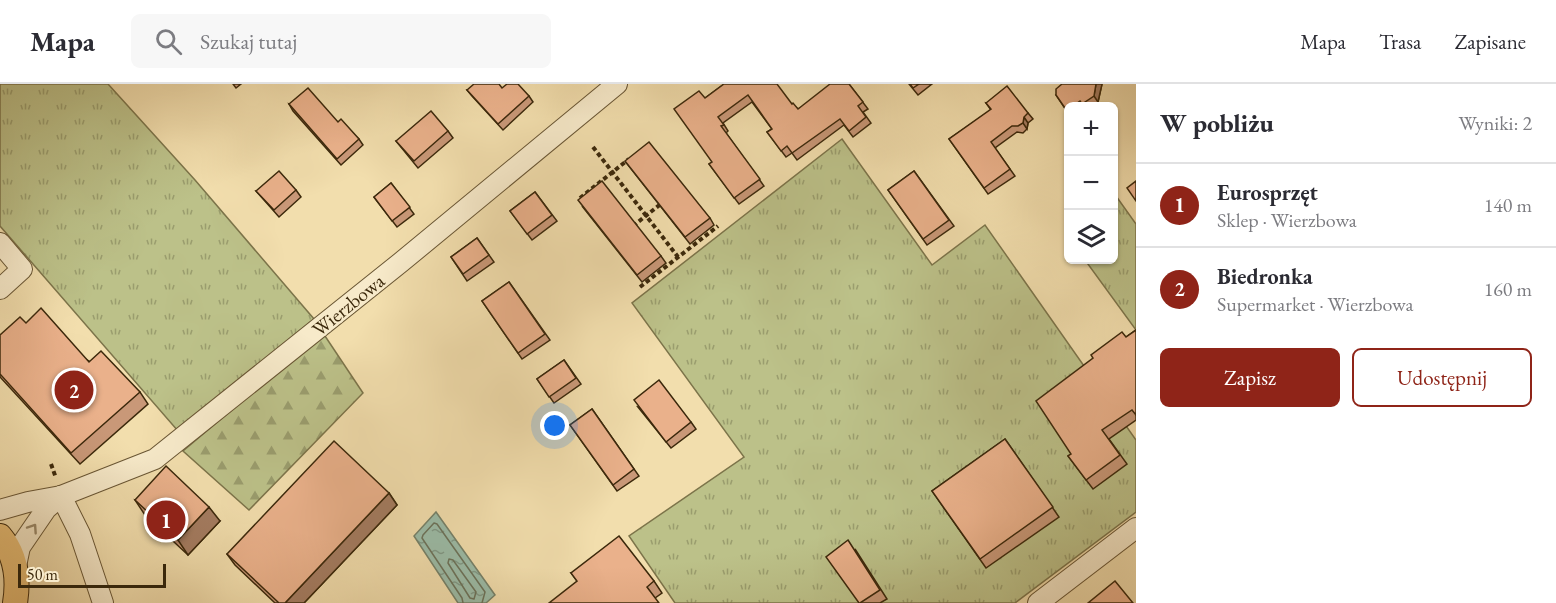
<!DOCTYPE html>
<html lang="pl">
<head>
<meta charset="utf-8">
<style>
	body { margin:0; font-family:"EB Garamond",serif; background:#f7f7f7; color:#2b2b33 }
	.controls { position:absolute; right:18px; top:18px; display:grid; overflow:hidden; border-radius:9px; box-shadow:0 2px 4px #0004 }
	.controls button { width:54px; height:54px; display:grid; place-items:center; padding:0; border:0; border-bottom:2px solid #e1e1e2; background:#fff; color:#2b2b33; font:30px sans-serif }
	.scale { position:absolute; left:18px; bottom:15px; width:148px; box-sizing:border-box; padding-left:6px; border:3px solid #3b280b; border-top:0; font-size:16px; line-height:21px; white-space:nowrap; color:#3b280b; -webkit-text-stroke:4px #f7eaca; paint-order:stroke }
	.you { position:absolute; left:555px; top:342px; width:21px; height:21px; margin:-15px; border:4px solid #fff; border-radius:50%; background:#1a73e8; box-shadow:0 0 0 9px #1a73e833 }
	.badge { display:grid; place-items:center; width:39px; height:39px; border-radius:50%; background:#8f2418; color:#fff; font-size:20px; font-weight:700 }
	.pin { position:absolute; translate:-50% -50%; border:3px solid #fff; box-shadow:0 2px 6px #0006 }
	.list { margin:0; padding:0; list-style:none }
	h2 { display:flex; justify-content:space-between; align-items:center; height:78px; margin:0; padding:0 24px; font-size:26px }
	h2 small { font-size:20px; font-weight:400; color:#7c7c81 }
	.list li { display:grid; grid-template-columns:39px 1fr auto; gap:18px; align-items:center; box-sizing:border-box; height:84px; padding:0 24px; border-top:2px solid #e1e1e2 }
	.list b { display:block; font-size:22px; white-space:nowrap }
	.list p { margin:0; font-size:20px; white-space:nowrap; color:#7c7c81 }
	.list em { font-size:20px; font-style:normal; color:#7c7c81 }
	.actions { display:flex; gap:12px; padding:18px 24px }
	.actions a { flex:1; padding:14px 0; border:2px solid #8f2418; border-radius:9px; text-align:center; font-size:21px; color:#8f2418 }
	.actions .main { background:#8f2418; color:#fff }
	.icon { flex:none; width:33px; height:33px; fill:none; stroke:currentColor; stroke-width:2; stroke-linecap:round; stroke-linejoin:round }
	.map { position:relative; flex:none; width:1136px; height:519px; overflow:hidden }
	header { display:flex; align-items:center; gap:36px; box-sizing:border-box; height:84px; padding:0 30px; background:#fff; border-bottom:2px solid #e1e1e2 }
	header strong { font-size:28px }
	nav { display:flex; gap:33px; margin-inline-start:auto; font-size:21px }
	.search { width:420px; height:54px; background:#f7f7f7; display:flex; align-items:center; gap:15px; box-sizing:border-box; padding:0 21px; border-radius:9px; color:#7c7c81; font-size:22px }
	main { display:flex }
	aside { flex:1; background:#fff }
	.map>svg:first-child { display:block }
	.grass { fill:url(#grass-tufts); stroke:#7c744a; stroke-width:1.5 }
	.forest { fill:url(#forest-firs); stroke:#7c744a; stroke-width:1.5 }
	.water { fill:url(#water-ripples); stroke:#758169; stroke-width:1.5 }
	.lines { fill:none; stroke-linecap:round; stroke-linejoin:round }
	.shore { stroke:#6b725a; stroke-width:1.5 }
	.minor-casing { stroke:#695634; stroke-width:22 }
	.major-casing { stroke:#3b280b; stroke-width:26 }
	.path { stroke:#3b280b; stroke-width:4; stroke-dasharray:4.5 3; stroke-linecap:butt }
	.minor { stroke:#f7eaca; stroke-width:20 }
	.major { stroke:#e9bf76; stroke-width:24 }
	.wall { fill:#c99878; stroke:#3b280b; stroke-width:1.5 }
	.shaded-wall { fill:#a47c61; stroke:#3b280b; stroke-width:1.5 }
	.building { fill:#eab18b; stroke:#3b280b; stroke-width:1.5 }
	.oneway { stroke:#99896a }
	.labels { text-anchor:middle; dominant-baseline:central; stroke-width:4.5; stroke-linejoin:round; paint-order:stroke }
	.street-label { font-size:20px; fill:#3b280b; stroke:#f7eaca }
</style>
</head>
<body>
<header>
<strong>Mapa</strong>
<div class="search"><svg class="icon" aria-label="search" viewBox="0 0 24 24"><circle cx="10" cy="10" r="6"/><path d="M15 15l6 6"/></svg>Szukaj tutaj</div>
<nav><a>Mapa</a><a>Trasa</a><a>Zapisane</a></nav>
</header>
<main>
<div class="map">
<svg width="1136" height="519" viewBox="0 0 1136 519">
	<defs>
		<pattern id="grass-tufts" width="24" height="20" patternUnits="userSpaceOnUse" patternTransform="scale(1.5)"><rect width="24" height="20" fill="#bcc189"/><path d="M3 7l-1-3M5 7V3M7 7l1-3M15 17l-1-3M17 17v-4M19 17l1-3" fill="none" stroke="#9a9d6e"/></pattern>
		<pattern id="forest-firs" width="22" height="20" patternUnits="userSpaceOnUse" patternTransform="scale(1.5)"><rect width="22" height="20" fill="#bcc189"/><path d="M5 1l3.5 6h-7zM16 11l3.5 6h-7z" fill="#9a9d6e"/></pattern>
		<pattern id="water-ripples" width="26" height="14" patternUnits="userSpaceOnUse" patternTransform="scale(1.5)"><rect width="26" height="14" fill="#9bbca8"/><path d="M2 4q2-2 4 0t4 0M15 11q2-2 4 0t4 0" fill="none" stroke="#809987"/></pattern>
	</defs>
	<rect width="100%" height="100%" fill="#f2dead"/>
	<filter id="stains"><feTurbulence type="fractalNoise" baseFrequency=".00333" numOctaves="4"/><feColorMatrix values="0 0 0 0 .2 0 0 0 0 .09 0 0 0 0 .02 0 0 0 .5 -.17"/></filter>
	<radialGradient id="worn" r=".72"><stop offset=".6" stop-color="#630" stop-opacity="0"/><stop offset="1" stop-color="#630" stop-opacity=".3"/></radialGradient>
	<!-- grass -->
	<g class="grass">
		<polygon points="0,0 108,0 195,96 314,235 178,347 0,142"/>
		<polygon points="842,55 932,181 985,141 1136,356 1136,428 1015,519 675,519 629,452 744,373 632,219"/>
		<polygon points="1116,112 1136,140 1136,246 1085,176 1114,176 1114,114"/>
	</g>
	<!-- forest -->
	<polygon class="forest" points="323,249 363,309 249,426 183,367"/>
	<!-- water -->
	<polygon class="water" points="436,428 495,511 486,519 458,519 414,452"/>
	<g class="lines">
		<!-- shore -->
		<g class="shore">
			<polygon points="449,475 453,476 476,508 474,515 470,514 448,479"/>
			<polyline points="463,519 462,514 422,454 423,451 434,439 437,440 485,508 482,519"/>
		</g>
		<!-- minor casing -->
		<g class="minor-casing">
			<g id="minor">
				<polyline points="0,159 22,185 0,205"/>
				<polyline points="61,412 80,450 103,519"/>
				<polyline points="0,426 28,418 61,412 155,375 400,179 617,0"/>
				<polyline points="16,482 20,463 46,425 61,412"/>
				<polyline points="1038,519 1136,444"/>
			</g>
		</g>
		<!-- major casing -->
		<g class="major-casing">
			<path id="major" d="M0,452C16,471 19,494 15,519"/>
		</g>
		<!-- path -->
		<g class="path">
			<polyline points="593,63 678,173"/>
			<polyline points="580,114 629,75"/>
			<polyline points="633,142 662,119"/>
			<polyline points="640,203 718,142"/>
			<polyline points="51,380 56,394"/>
		</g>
		<!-- minor -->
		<use href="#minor" class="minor"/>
		<!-- major -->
		<use href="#major" class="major"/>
	</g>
	<!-- wall -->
	<g class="wall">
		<polygon points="233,0 241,0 236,4"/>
		<polygon points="724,0 792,20 798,25 849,0 868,25 863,28 871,39 853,53 844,41 797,76 792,69 786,73 767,48 772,45 752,18 723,39 728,47 726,49 764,102 739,120 709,80 712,78 705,14"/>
		<polygon points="909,0 932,0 918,11"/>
		<polygon points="1102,0 1098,18 1092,22 1068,22 1068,29 1056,11"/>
		<polygon points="502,4 529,12 533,18 503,46 472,12 467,6"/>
		<polygon points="986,19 1028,29 1033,35 1028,39 1027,45 1023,49 1017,48 995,64 1015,92 988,110 949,55 991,26"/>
		<polygon points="289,20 338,38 359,55 363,61 341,81 293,27"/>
		<polygon points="448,47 453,54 418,84 396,57"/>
		<polygon points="625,77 710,134 714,141 690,160"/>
		<polygon points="914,87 954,142 927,161 888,106"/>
		<polygon points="391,99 414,130 397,143 374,113"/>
		<polygon points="296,106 301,113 279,133 256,107"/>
		<polygon points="535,108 557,137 532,156 510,127"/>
		<polygon points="582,122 661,172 666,179 642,198"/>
		<polygon points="477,154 494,178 467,197 451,173"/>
		<polygon points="509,198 550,256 522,275 482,217"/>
		<polygon points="26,239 140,308 148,320 80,380 0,293 0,251"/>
		<polygon points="1136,246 1136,336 1109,355 1127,380 1093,405 1068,372 1071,370 1126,253"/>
		<polygon points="564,276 581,300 554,319 537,295"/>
		<polygon points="638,323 691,338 696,345 671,364"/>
		<polygon points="592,325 639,392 617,407 570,341"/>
		<polygon points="1005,355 1059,433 986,484 932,407"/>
		<polygon points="389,409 397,421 304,519 275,519 235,481 227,470"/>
		<polygon points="135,416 220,437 188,471 145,431"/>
		<polygon points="855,465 887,515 880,519 859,519"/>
		<polygon points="571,489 654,497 662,509 655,514 577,497"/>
	</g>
	<!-- shaded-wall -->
	<g class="shaded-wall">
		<polygon points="1096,0 1102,0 1098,18 1094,12"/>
		<polygon points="1024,33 1028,39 1027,45 1023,39"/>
		<polygon points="389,409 397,421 304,519 285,519"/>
		<polygon points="209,423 220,437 188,471 178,456"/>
	</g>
	<!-- building -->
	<g class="building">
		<polygon points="474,0 499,0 502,4 507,0 518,0 529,12 498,40 467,6"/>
		<polygon points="724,0 777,0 792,20 793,19 798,25 830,0 849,0 863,18 858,22 866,33 849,47 840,35 792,69 787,62 781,67 767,48 772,45 748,11 718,33 724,41 721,42 760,95 734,114 709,80 712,78 674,25 699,7 705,14"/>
		<polygon points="910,0 919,0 913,4"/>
		<polygon points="1062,0 1096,0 1094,12 1082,20 1080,17 1073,22 1068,22 1068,24 1065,24 1056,11 1056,5"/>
		<polygon points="1007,2 1028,29 1024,33 1023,39 1018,42 1012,42 991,58 1010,85 984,104 949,55 991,25 986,19"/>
		<polygon points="308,4 338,38 341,35 359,55 337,75 289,20"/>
		<polygon points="431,27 448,47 414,77 396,57"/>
		<polygon points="649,58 710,134 685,153 625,77"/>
		<polygon points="279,87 296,106 274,126 256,107"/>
		<polygon points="914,87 949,136 923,155 888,106"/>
		<polygon points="602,97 661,172 637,191 578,116"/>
		<polygon points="1136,97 1136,117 1127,104"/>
		<polygon points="391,99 410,123 392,137 374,113"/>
		<polygon points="535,108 552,131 527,150 510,127"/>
		<polygon points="477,154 489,171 463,190 451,173"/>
		<polygon points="509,198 545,250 518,269 482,217"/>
		<polygon points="41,224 89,278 101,267 140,308 71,369 0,290 0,251 20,233 26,239"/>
		<polygon points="1136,246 1136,331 1132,326 1102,346 1120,371 1086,396 1068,372 1071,370 1036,317 1093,274 1091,271 1122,248 1126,253"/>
		<polygon points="564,276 576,294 549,313 537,295"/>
		<polygon points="659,296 691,338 666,358 634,316"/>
		<polygon points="592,325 634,385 613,401 570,341"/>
		<polygon points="1005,355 1053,423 980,475 932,407"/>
		<polygon points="334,357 389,409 285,519 279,519 227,470"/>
		<polygon points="166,382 209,423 178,456 135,416"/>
		<polygon points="619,452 654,497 647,503 659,519 549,519 577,497 571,489"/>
		<polygon points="848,456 880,506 860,519 859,519 826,473"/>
		<polygon points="1115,497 1133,519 1088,519"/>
	</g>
	<!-- one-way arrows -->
	<defs><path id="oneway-chevron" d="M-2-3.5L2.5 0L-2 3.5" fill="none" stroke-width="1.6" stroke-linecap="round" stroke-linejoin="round" transform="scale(1.5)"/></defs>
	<use class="oneway" href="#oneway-chevron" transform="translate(33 444) rotate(-56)"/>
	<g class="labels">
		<!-- street labels -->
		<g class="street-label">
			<text transform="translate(348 221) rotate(-39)">Wierzbowa</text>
		</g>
	</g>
	<rect width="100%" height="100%" filter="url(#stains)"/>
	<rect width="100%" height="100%" fill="url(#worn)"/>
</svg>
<div class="controls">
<button>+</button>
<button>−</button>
<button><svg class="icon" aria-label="layers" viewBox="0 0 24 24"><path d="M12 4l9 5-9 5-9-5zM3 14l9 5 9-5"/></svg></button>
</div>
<div class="scale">50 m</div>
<div class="you"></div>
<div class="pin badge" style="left:166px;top:436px">1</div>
<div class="pin badge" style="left:74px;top:306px">2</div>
</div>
<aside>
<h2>W pobliżu<small>Wyniki: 2</small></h2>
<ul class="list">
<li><span class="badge">1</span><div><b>Eurosprzęt</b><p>Sklep · Wierzbowa</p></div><em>140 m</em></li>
<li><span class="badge">2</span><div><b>Biedronka</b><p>Supermarket · Wierzbowa</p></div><em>160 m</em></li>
</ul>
<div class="actions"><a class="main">Zapisz</a><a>Udostępnij</a></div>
</aside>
</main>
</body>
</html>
